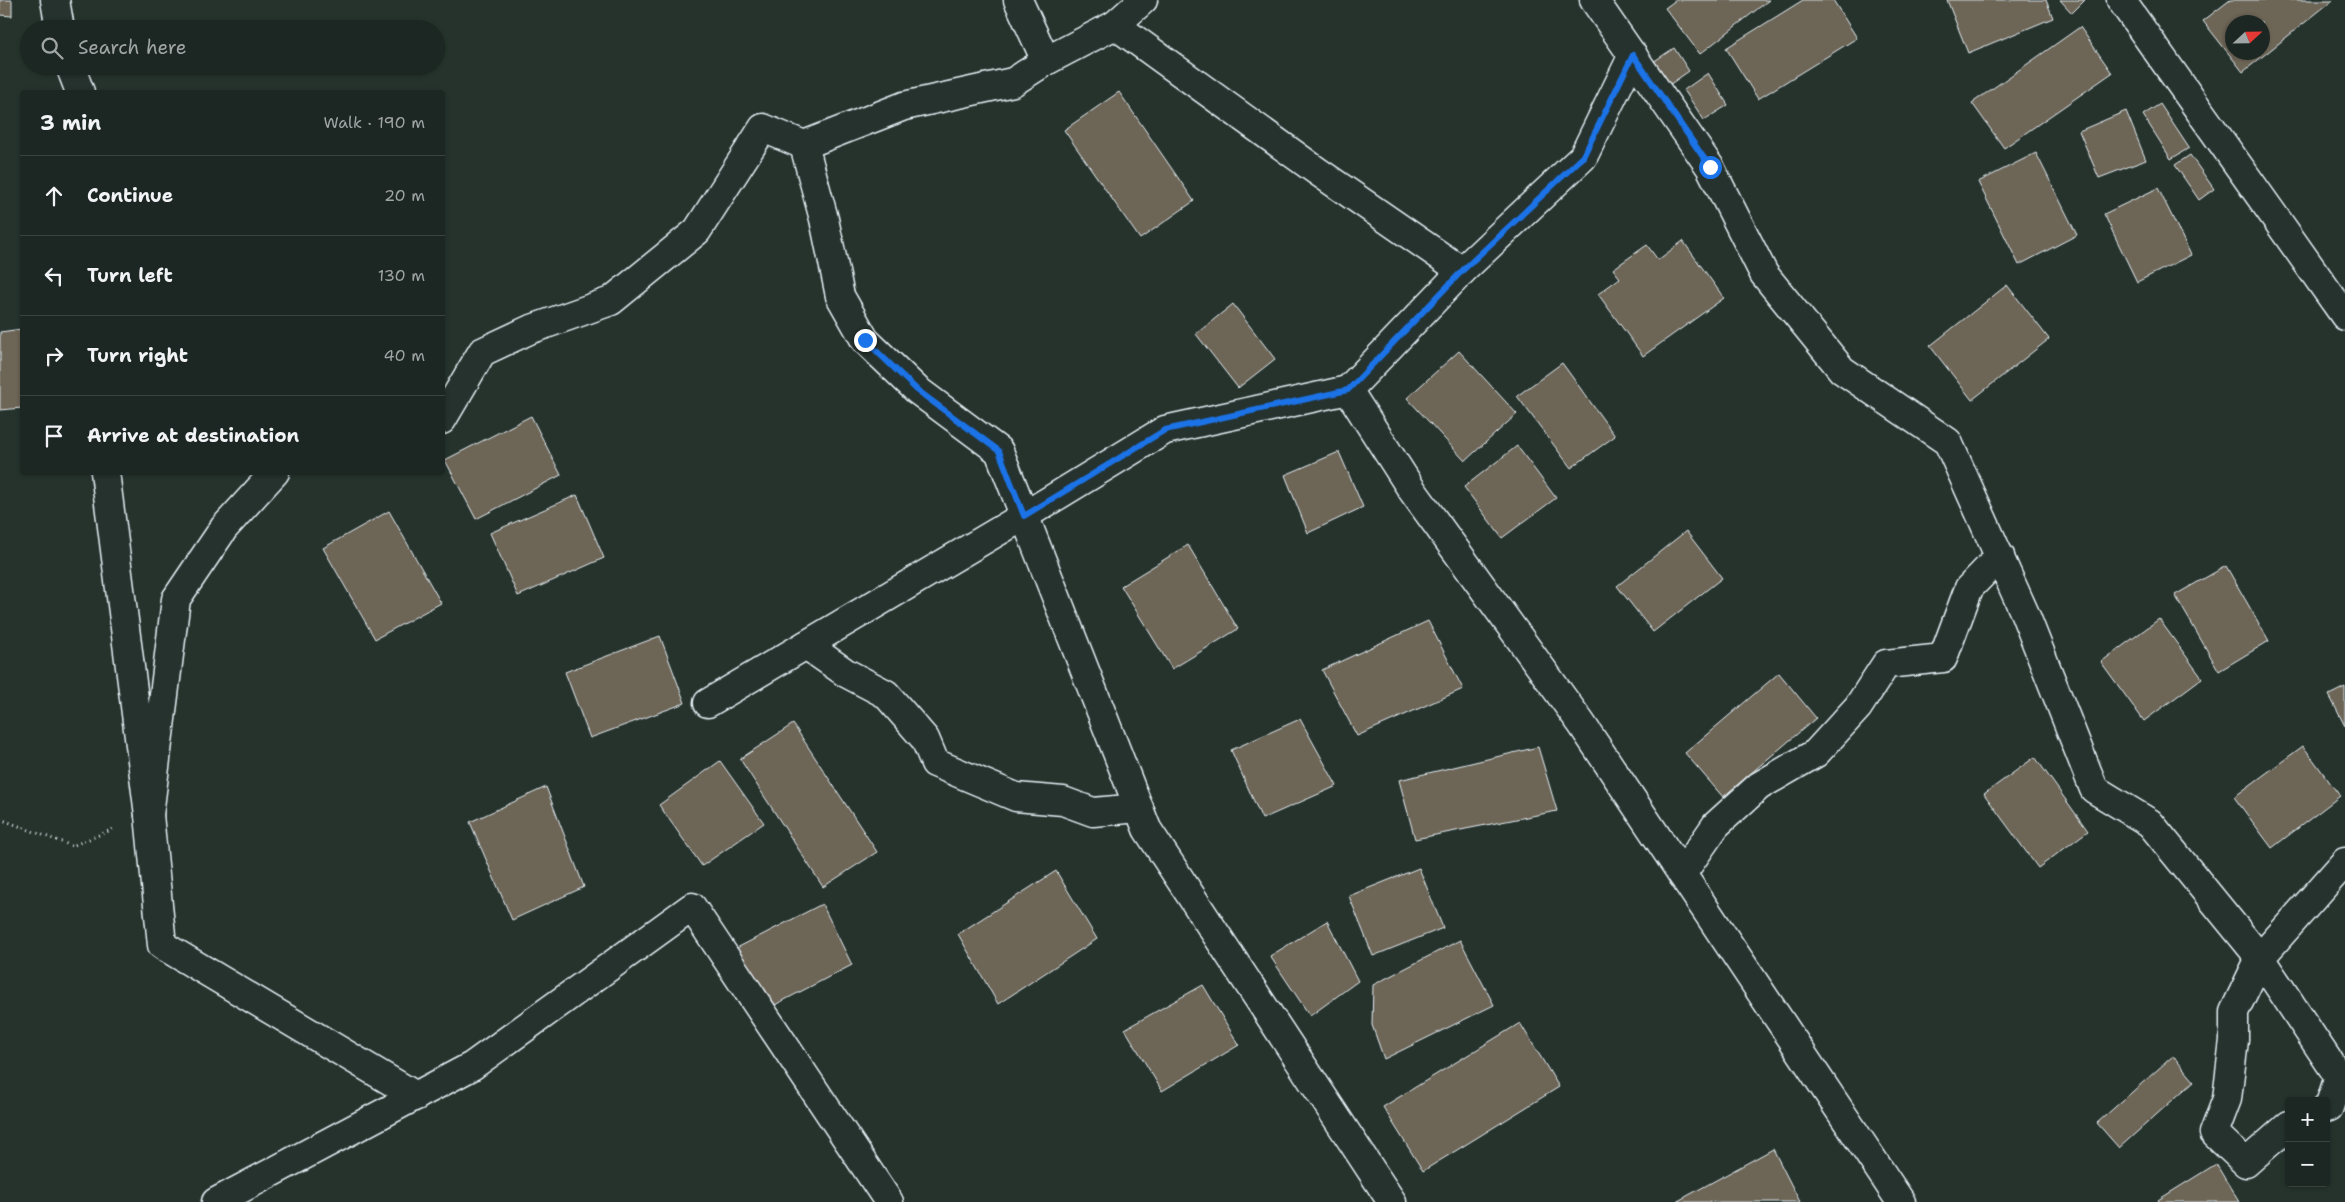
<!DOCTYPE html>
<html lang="en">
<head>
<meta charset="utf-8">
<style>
  body { margin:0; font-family:"Shantell Sans",sans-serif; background:#29322f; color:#f1f3f6 }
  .controls { position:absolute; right:15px; bottom:15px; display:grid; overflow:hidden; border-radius:5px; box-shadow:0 1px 4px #0004 }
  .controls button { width:45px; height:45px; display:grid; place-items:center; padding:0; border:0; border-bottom:1px solid #3a4340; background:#1c2622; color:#f1f3f6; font:25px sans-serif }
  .compass { position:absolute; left:2225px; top:15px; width:45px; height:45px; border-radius:50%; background:#1c2622; box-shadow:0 1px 4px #0004; rotate:68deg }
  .stop { position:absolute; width:15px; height:15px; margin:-11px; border:4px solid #1a73e8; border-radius:50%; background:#fff }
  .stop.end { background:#1a73e8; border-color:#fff; box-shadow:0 1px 5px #0008 }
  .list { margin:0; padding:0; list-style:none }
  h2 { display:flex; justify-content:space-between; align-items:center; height:65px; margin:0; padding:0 20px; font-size:21px }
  h2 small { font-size:16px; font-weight:400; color:#a0a5a5 }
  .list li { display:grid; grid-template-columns:32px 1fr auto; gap:15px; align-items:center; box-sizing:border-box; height:80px; padding:0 20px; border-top:1px solid #3a4340 }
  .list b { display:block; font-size:19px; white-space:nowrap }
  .list em { font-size:16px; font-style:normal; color:#a0a5a5 }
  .icon { flex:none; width:28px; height:28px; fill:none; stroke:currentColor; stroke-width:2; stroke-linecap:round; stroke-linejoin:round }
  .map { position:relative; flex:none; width:2345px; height:1202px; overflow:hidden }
  .search { position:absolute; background:#1c2622; box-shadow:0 1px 4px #0004; left:20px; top:20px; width:425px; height:55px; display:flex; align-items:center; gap:12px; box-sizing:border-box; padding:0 18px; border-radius:28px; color:#a0a5a5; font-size:19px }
  .panel { position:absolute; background:#1c2622; box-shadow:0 1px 4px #0004; left:20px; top:90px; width:425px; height:385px; border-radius:5px }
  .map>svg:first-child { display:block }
  .building { fill:#6d6556; stroke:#e8f1f8; fill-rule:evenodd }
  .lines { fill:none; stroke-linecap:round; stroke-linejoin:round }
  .minor-casing { stroke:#e8f1f8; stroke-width:31 }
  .path { stroke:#e8f1f8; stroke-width:3; stroke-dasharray:1 4; stroke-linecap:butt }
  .minor { stroke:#26332d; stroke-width:28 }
  .route { stroke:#1a73e8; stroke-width:6 }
</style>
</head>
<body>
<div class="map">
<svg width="2345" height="1202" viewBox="0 0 2345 1202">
  <rect width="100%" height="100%" fill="#26332d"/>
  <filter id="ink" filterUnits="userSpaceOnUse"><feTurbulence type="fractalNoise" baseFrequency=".02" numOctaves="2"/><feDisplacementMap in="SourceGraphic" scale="10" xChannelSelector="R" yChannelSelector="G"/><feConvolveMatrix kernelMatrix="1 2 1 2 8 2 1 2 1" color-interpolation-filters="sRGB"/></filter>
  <g filter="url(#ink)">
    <!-- building -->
    <g class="building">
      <path d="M 0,0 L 12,0 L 12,16 L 0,15 Z"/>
      <path d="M 1676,0 L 1769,0 L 1700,54 L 1665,8 Z"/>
      <path d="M 1803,0 L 1833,0 L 1857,38 L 1758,99 L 1726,48 Z"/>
      <path d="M 1947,0 L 2046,0 L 2053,18 L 1968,53 Z"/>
      <path d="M 2060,0 L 2085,0 L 2072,13 Z"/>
      <path d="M 2230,0 L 2333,0 L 2243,72 L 2203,21 ZM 2232,22 L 2262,22 L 2262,52 L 2232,52 Z"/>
      <path d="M 2080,27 L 2112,73 L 2004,148 L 1972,103 Z"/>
      <path d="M 1674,48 L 1689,71 L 1669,85 L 1653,62 Z"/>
      <path d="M 1708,73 L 1728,105 L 1704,120 L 1684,90 Z"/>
      <path d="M 1119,92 L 1194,201 L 1140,239 L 1064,130 Z"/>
      <path d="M 2160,104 L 2189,148 L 2171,159 L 2143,115 Z"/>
      <path d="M 2126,111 L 2146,160 L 2099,178 L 2079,131 Z"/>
      <path d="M 2036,153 L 2077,235 L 2019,265 L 1978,182 Z"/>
      <path d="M 2190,155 L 2214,189 L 2199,200 L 2175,165 Z"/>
      <path d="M 2158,188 L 2191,255 L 2137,282 L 2104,214 Z"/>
      <path d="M 1683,241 L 1724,298 L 1643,356 L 1598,294 L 1620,278 L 1613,269 L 1647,245 L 1658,260 Z"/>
      <path d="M 2007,285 L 2049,339 L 1972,400 L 1930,346 Z"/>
      <path d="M 1233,304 L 1275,359 L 1238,388 L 1196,334 Z"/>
      <path d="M 22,329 L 22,408 L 0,410 L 0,332 Z"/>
      <path d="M 1459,351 L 1517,414 L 1465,461 L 1407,398 Z"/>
      <path d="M 1562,363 L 1615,436 L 1571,468 L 1517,396 Z"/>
      <path d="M 531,416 L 561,475 L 476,519 L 445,460 Z"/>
      <path d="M 1517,446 L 1556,498 L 1502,538 L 1464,487 Z"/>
      <path d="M 1339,452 L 1363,507 L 1308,533 L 1285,475 Z"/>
      <path d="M 577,495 L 604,558 L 518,596 L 490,533 Z"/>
      <path d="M 389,511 L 441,603 L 375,639 L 323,548 Z"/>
      <path d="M 1686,531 L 1722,578 L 1653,632 L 1617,586 Z"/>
      <path d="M 1188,545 L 1238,629 L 1172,669 L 1121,586 Z"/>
      <path d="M 2226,566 L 2269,641 L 2219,671 L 2175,595 Z"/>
      <path d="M 2159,619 L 2202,678 L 2144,721 L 2101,662 Z"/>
      <path d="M 1428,621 L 1463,689 L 1357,736 L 1322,670 Z"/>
      <path d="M 660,636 L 685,703 L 590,738 L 565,672 Z"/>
      <path d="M 1779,673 L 1816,718 L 1723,797 L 1685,753 Z"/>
      <path d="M 2345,687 L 2345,726 L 2329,695 Z"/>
      <path d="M 1300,719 L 1337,786 L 1262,819 L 1231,750 Z"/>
      <path d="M 793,724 L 877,852 L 823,887 L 740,759 Z"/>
      <path d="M 2303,746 L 2340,796 L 2272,848 L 2234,797 Z"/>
      <path d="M 1538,747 L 1557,811 L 1415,839 L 1399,780 Z"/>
      <path d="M 2035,757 L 2088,831 L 2038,868 L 1984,794 Z"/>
      <path d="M 720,761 L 764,823 L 702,866 L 659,805 Z"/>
      <path d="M 546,787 L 584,887 L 512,920 L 470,822 Z"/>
      <path d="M 1419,868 L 1443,928 L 1373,956 L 1349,896 Z"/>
      <path d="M 1056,871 L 1097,939 L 998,1004 L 958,934 Z"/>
      <path d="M 822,904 L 852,965 L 767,1009 L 731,951 Z"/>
      <path d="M 1327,921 L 1358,981 L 1310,1016 L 1270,956 Z"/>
      <path d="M 1460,940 L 1494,1005 L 1384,1059 L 1372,1025 L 1373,985 Z"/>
      <path d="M 1203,985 L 1239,1045 L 1162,1091 L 1125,1029 Z"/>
      <path d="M 1520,1023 L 1559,1087 L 1423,1171 L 1383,1107 Z"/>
      <path d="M 2173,1056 L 2194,1081 L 2119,1148 L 2097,1123 Z"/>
      <path d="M 1773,1149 L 1800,1202 L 1676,1202 Z"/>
      <path d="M 2216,1164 L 2239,1202 L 2159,1202 L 2158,1200 Z"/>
    </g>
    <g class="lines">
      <!-- minor casing -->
      <g class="minor-casing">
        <g id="minor">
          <path d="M 55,0 L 60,29"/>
          <path d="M 1018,0 L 1046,61 L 1115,25 L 1317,171 L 1462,271 L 1348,390 L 1412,490 L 1581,723 L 1901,1202"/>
          <path d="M 1594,0 L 1710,167 L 1764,274 L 1842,370 L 1948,442 L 2025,614 L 2094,789 L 2150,823 L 2260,958 L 2234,1012 L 2234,1040 L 2227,1099 L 2214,1133 L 2246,1163 L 2289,1125"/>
          <path d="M 2121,0 L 2345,316"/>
          <path d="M 1115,25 L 1143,0"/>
          <path d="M 70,66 L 80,92"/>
          <path d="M 804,145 L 824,219 L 840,296 L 865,340 L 917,390 L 999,451 L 1147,829 L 1392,1202"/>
          <path d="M 1462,271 L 1583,157 L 1633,55"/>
          <path d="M 442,420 L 482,352 L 529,330 L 611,301 L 697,231 L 763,128 L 804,145 L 904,106 L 1013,82 L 1046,61"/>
          <path d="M 105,472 L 149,815 L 176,599 L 224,528 L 275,472"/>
          <path d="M 806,645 L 846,673 L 886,694 L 925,739 L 935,763 L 1016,797 L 1063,801 L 1093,812 L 1139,808"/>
          <path d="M 708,703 L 1024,516 L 1165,430 L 1348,390"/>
          <path d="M 149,815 L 162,945 L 416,1096"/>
          <path d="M 2345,862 L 2260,958 L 2345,1086"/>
          <path d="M 1682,874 L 1716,825 L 1759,786 L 1816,753 L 1858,707 L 1886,664 L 1943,658 L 1969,588 L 2000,556"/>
          <path d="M 2326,1108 L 2329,1107 L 2339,1077"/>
          <path d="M 216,1202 L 472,1066 L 692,907 L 889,1202"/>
        </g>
      </g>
      <!-- path -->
      <path class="path" d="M 0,819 L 72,846 L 116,828"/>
      <!-- minor -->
      <use href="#minor" class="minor"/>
    </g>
  </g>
  <g class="lines" filter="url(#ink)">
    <!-- route -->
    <path class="route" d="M 865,340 L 917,390 L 999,451 L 1024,516 L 1165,430 L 1348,390 L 1462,271 L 1583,157 L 1633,55 L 1710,167"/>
  </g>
</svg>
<div class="controls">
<button>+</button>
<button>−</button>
</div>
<svg class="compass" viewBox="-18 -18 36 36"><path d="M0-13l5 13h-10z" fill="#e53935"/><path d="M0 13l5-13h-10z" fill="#a0a5a5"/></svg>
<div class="stop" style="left:1710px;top:167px"></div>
<div class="stop end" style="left:865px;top:340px"></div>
<div class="search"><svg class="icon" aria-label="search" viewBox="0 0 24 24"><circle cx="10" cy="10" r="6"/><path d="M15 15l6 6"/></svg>Search here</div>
<section class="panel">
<h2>3 min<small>Walk · 190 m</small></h2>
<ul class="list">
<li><svg class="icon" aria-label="ahead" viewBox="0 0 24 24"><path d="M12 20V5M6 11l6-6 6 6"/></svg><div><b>Continue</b></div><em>20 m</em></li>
<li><svg class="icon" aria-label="left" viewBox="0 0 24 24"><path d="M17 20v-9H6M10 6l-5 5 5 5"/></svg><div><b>Turn left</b></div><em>130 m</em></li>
<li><svg class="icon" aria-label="right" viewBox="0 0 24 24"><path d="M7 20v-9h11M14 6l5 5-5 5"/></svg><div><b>Turn right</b></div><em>40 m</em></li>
<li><svg class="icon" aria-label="arrive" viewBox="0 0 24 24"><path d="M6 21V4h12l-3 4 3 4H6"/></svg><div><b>Arrive at destination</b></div></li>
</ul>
</section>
</div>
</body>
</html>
